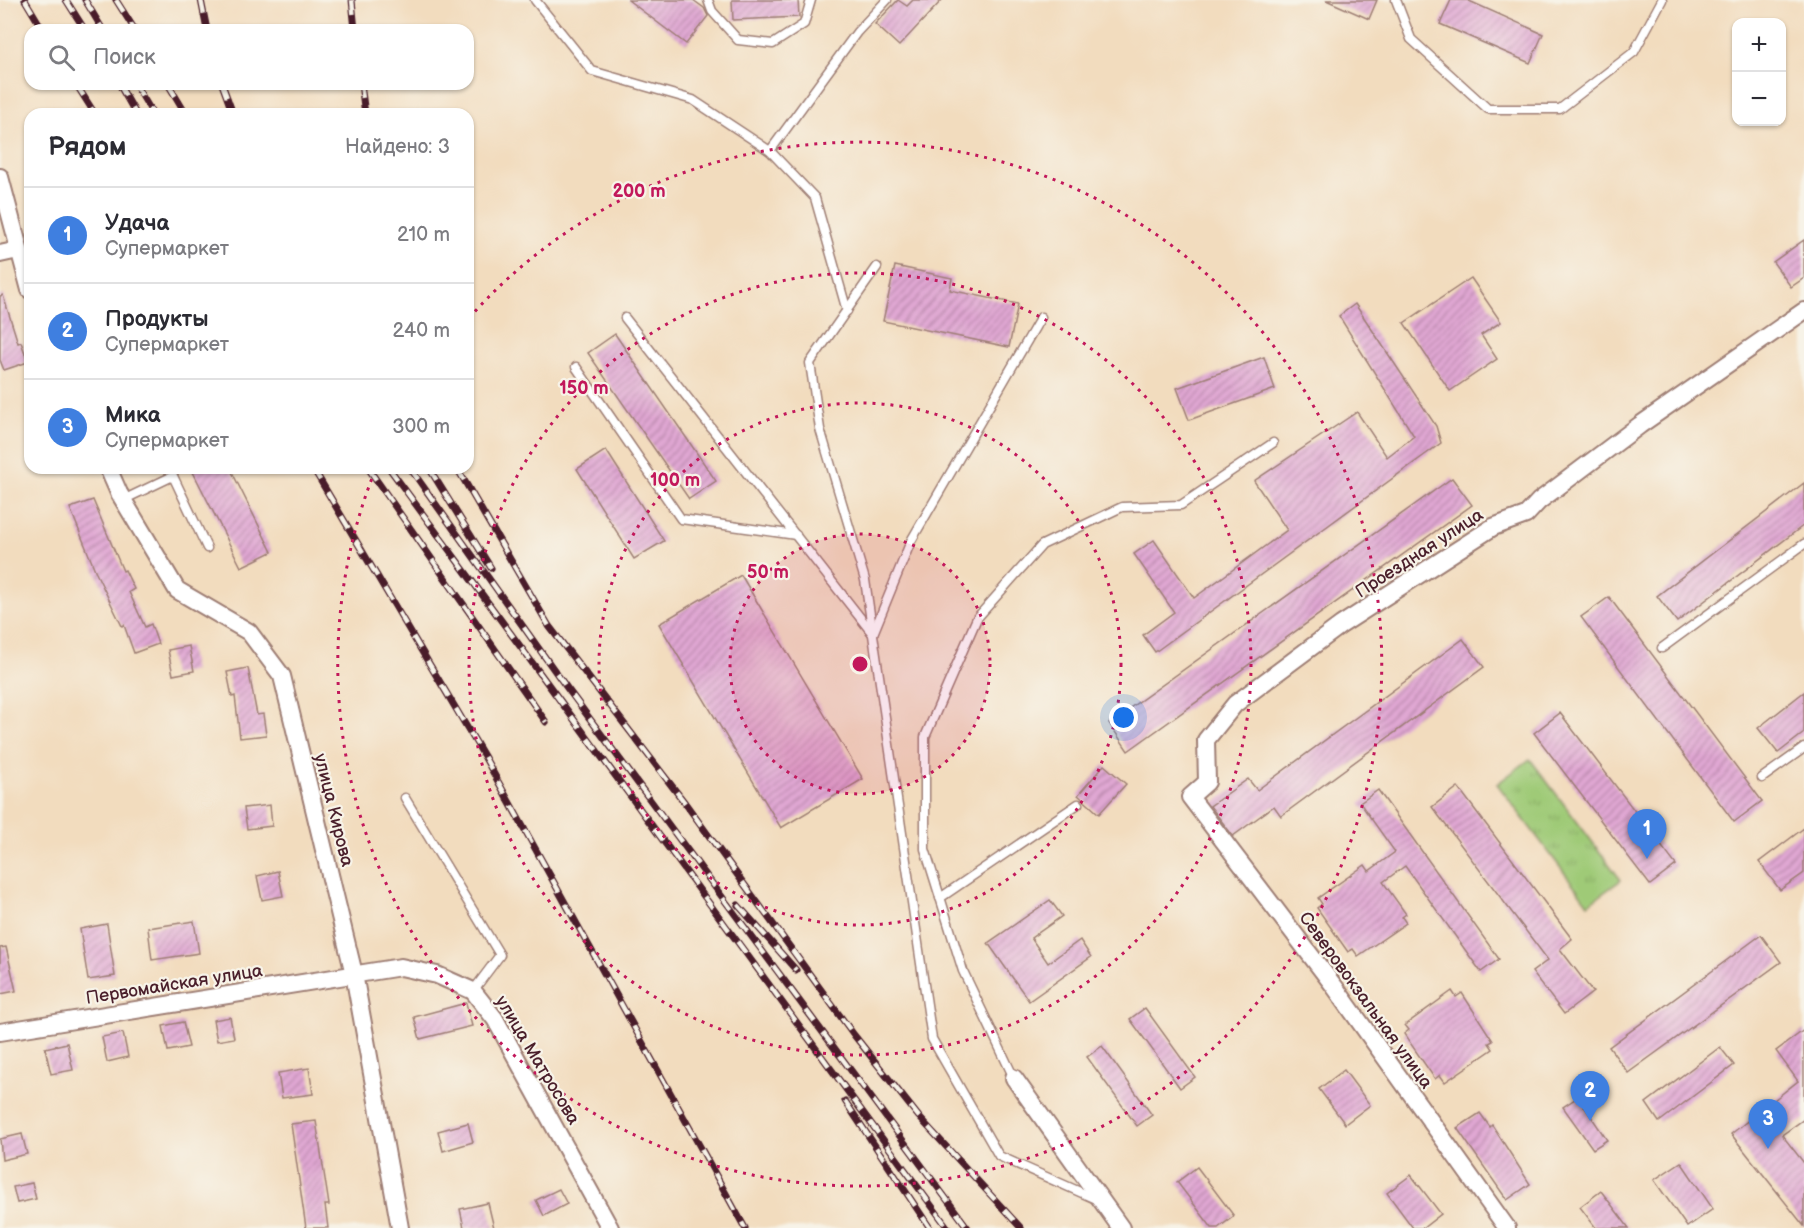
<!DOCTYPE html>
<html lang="ru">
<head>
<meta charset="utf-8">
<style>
  body { margin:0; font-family:"Balsamiq Sans",sans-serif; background:#f7f7f7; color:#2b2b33 }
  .controls { position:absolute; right:18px; top:18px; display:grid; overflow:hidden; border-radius:12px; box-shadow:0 2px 4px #0004 }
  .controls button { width:54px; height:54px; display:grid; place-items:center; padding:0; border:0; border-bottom:2px solid #e1e1e2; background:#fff; color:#2b2b33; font:30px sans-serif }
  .you { position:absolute; left:1124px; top:718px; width:21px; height:21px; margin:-15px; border:4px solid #fff; border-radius:50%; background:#1a73e8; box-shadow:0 0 0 9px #1a73e833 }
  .badge { display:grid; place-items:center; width:39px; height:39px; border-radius:50%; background:#2563eb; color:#fff; font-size:20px; font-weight:700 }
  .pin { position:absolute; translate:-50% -50px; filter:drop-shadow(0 2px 3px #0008) }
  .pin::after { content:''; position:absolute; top:32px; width:21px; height:18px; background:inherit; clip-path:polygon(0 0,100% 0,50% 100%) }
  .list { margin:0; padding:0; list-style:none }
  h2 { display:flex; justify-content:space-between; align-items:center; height:78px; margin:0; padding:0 24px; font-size:26px }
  h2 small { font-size:20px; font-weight:400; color:#7c7c81 }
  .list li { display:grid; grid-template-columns:39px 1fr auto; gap:18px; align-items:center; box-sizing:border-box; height:96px; padding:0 24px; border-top:2px solid #e1e1e2 }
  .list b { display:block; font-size:22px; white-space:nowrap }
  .list p { margin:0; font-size:20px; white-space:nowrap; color:#7c7c81 }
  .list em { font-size:20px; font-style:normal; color:#7c7c81 }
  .icon { flex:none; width:33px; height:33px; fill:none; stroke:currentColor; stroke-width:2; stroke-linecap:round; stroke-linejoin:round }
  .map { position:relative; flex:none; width:1804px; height:1228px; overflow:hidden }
  .search { position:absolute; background:#fff; box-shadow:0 2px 4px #0004; left:24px; top:24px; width:450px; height:66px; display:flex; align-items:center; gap:15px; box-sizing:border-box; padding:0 21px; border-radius:18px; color:#7c7c81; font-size:22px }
  .panel { position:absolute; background:#fff; box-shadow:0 2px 4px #0004; left:24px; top:108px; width:450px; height:366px; border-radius:18px }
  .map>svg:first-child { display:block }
  .park { fill:url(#park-tufts); stroke:#747451; stroke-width:1.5 }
  .building { fill:url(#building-hatch) }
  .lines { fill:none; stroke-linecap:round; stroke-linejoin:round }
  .service-casing { stroke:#9e7e74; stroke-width:11 }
  .minor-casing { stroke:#9e7e74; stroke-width:20 }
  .service { stroke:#fff; stroke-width:8 }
  .minor { stroke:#fff; stroke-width:16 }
  .rail-casing { stroke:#4a1f2b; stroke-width:7 }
  .rail { stroke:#f7f3e8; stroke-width:4.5; stroke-dasharray:14; stroke-linecap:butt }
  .ring { fill:none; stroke:#c2185b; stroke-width:3; stroke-dasharray:3 6 }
  .labels { text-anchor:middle; stroke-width:4.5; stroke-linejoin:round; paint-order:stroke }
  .street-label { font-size:18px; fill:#4a1f2b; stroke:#f7f3e8 }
  .centre { fill:#c2185b; stroke:#f7f3e8; stroke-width:3 }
  .ring-label { font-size:18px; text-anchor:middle; font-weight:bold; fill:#c2185b; stroke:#f7f3e8; stroke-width:4.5; stroke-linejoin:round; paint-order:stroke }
</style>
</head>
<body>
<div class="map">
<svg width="1804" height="1228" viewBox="0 0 1804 1228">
  <defs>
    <pattern id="park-tufts" width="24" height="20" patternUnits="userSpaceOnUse" patternTransform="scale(1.5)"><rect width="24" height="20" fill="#9fca77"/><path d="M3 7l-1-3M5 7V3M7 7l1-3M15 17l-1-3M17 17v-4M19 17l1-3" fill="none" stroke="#8aad67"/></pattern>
    <pattern id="building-hatch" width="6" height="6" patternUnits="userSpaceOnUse" patternTransform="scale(1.5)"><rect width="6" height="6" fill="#e0a7d3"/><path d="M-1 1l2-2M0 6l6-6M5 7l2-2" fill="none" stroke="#b887ab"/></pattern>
  </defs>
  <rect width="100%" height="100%" fill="#f7f3e8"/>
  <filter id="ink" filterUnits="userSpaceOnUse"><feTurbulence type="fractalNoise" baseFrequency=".0167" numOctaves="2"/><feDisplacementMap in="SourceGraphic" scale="12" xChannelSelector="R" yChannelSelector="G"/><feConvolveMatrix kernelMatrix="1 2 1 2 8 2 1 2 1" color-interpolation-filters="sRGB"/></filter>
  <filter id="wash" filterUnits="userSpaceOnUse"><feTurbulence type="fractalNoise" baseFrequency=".008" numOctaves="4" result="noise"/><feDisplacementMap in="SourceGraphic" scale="24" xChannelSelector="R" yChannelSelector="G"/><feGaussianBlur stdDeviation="1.35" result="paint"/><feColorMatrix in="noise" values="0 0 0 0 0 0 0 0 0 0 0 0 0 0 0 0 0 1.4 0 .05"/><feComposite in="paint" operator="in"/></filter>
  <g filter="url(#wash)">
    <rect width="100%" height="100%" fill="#f2dcbe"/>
    <!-- park -->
    <path class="park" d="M 1530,759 L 1621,880 L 1588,904 L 1497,784 Z"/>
    <g id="blocks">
      <!-- building -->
      <g class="building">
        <path d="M 628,0 L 693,0 L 704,8 L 708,16 L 686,44 Z"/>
        <path d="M 732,0 L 798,0 L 799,17 L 733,20 Z"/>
        <path d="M 898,0 L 907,6 L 913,0 L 942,0 L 899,46 L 875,24 Z"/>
        <path d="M 1326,0 L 1377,0 L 1369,19 Z"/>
        <path d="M 1451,0 L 1467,0 L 1543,34 L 1530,63 L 1440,24 Z"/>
        <path d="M 1804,240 L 1804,278 L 1791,287 L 1773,262 Z"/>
        <path d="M 895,266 L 952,278 L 950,290 L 1018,304 L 1009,347 L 883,321 Z"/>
        <path d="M 1471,278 L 1501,322 L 1481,335 L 1497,359 L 1450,391 L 1404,323 Z"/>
        <path d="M 3,295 L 18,343 L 21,342 L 28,362 L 4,370 L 0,360 L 0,296 Z"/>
        <path d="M 1355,304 L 1436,426 L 1441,443 L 1155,652 L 1143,635 L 1174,612 L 1134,554 L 1154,540 L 1194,598 L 1287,530 L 1254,481 L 1357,412 L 1387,457 L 1414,436 L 1339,316 Z"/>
        <path d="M 615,334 L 716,481 L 689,499 L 588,353 Z"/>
        <path d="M 1264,357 L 1275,389 L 1189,420 L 1177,388 Z"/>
        <path d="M 606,450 L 664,541 L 634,559 L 577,469 Z"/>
        <path d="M 191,468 L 230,468 L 272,552 L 241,567 Z"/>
        <path d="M 1452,478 L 1472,505 L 1128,751 L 1109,723 Z"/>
        <path d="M 1804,483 L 1804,525 L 1677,622 L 1657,596 Z"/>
        <path d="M 93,500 L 123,571 L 125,570 L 134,589 L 129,592 L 145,627 L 151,624 L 158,644 L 134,653 L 124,625 L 122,626 L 97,575 L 70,508 Z"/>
        <path d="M 741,575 L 863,779 L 781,828 L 659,624 Z"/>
        <path d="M 1609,597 L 1762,801 L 1734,822 L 1581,617 Z"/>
        <path d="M 1463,639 L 1484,667 L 1281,816 L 1274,806 L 1233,836 L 1210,806 L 1248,779 L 1257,790 Z"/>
        <path d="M 189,646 L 194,671 L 173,675 L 168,650 Z"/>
        <path d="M 248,668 L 257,715 L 263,714 L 266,735 L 240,738 L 235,696 L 232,697 L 227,672 Z"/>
        <path d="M 1804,692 L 1804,733 L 1778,753 L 1758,728 Z"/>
        <path d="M 1560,713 L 1676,865 L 1650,885 L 1534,733 Z"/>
        <path d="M 1104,765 L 1126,784 L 1099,814 L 1078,795 Z"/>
        <path d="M 1458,787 L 1572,939 L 1560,949 L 1593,992 L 1564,1014 L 1532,972 L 1548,960 L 1432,807 Z"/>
        <path d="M 1378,790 L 1499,959 L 1481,972 L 1405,866 L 1383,882 L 1406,914 L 1402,917 L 1406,923 L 1358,956 L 1353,949 L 1348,952 L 1317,908 L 1322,904 L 1318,898 L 1365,865 L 1369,871 L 1395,852 L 1360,803 Z"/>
        <path d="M 270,805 L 272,826 L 247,829 L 244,808 Z"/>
        <path d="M 1804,828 L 1804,873 L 1780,890 L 1759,862 Z"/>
        <path d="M 278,871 L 283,896 L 262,900 L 257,876 Z"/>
        <path d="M 1050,900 L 1062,916 L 1031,938 L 1048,963 L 1080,940 L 1091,957 L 1029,1001 L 988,943 Z"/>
        <path d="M 194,921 L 199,953 L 152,960 L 148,928 Z"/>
        <path d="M 107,924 L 115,976 L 88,980 L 80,929 Z"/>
        <path d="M 1761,935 L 1781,962 L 1628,1073 L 1609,1047 Z"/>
        <path d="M 6,947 L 16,991 L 0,994 L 0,948 Z"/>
        <path d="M 1452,991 L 1456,997 L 1462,993 L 1471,1007 L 1493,1041 L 1489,1043 L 1493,1049 L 1445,1082 L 1440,1075 L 1435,1079 L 1404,1034 L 1409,1030 L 1405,1025 Z"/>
        <path d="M 466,1003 L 472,1026 L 420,1039 L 414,1017 Z"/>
        <path d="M 1145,1008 L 1195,1077 L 1180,1088 L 1130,1019 Z"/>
        <path d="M 230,1017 L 234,1038 L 217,1041 L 213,1020 Z"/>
        <path d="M 183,1022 L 189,1047 L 168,1051 L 163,1026 Z"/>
        <path d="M 1804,1030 L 1804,1119 L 1782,1135 L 1804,1163 L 1804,1226 L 1731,1134 L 1798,1081 L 1776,1051 Z"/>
        <path d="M 123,1033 L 128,1057 L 107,1062 L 102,1037 Z"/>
        <path d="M 67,1043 L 73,1070 L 51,1074 L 45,1048 Z"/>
        <path d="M 1102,1046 L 1152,1115 L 1137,1126 L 1087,1057 Z"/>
        <path d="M 1720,1047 L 1734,1065 L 1659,1122 L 1646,1103 Z"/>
        <path d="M 309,1068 L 313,1094 L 282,1098 L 278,1073 Z"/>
        <path d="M 1344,1070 L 1370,1105 L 1345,1124 L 1319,1089 Z"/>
        <path d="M 1578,1097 L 1607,1140 L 1593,1149 L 1563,1107 Z"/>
        <path d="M 1480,1113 L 1490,1127 L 1492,1125 L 1530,1184 L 1507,1200 L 1457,1128 Z"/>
        <path d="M 316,1121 L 329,1205 L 325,1205 L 328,1228 L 306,1228 L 291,1124 Z"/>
        <path d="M 468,1123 L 473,1142 L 443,1151 L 438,1131 Z"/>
        <path d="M 22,1134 L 27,1154 L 2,1160 L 0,1139 Z"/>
        <path d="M 1681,1162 L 1713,1209 L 1687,1227 L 1654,1180 Z"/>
        <path d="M 1197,1167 L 1234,1216 L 1218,1228 L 1212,1228 L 1177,1182 Z"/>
        <path d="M 1411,1175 L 1441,1214 L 1423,1228 L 1413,1228 L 1387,1193 Z"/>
        <path d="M 32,1183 L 36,1199 L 17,1203 L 13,1187 Z"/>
        <path d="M 559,1189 L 567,1204 L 544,1216 L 536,1200 Z"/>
        <path d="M 1601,1191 L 1629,1228 L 1596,1228 L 1580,1207 Z"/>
        <path d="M 488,1203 L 494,1228 L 464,1228 L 460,1209 Z"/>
      </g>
    </g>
  </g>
  <g filter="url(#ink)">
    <use href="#blocks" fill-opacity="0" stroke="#9e7e74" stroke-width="1.5"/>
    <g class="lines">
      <!-- service casing -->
      <g class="service-casing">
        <g id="service">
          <path d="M 535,0 L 592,71 L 693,100 L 770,151"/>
          <path d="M 708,0 L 712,11 L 738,40 L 773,44 L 804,24 L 811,0"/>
          <path d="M 1396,0 L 1411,39 L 1488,109 L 1560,109 L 1634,52 L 1662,0"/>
          <path d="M 877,267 L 810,363 L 820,429 L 865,580 L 932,1039 L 999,1156 L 1098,1200"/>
          <path d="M 847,311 L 815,198 L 770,151 L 857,32 L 887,0"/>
          <path d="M 625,318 L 873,634 L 911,541 L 1041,317"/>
          <path d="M 576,367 L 681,519 L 796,535"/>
          <path d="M 123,500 L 173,476 L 207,548"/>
          <path d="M 1662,648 L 1804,544"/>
          <path d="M 1762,778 L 1804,748"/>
          <path d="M 405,798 L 500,955 L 473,991"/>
          <path d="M 940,898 L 1078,804"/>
          <path d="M 1014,1078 L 963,971 L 925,849 L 925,737 L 977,618 L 1042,545 L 1122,507 L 1181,505 L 1273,443"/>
        </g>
      </g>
      <!-- minor casing -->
      <g class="minor-casing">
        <g id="minor">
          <path d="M 0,177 L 30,290"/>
          <path d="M 0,254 L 18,250"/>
          <path d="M 108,468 L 119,493 L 177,590 L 249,632 L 282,676 L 354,974 L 400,1228"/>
          <path d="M 0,1032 L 401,967 L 437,975 L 473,991 L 495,1019 L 610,1228"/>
          <path d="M 1014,1078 L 1121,1228"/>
          <path d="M 1507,1228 L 1334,986 L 1190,797 L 1207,782 L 1206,740 L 1235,704 L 1341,625 L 1493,527 L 1526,515 L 1539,501 L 1640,425 L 1804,311"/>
        </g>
      </g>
      <!-- service -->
      <use href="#service" class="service"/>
      <!-- minor -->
      <use href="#minor" class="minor"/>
      <!-- rail casing -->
      <g class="rail-casing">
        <g id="rail">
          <path d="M 25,0 L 43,30"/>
          <path d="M 66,0 L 85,30"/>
          <path d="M 85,0 L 103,30"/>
          <path d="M 116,0 L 135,30"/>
          <path d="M 201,0 L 207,30"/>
          <path d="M 352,0 L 355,30"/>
          <path d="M 76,84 L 95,114"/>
          <path d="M 119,84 L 136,114"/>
          <path d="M 135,84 L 153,114"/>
          <path d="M 168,84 L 186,114"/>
          <path d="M 222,84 L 233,114"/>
          <path d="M 361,84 L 365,114"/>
          <path d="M 313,468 L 484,756 L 745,1228"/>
          <path d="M 368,468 L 546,722"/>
          <path d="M 389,468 L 948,1228"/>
          <path d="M 410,468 L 567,688 L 968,1228"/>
          <path d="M 429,468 L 491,568"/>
          <path d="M 457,468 L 549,626 L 685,803 L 854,1035 L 919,1117 L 1021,1228"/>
          <path d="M 738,905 L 796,970"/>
          <path d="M 845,1101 L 930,1228"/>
        </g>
      </g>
      <!-- rail -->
      <use href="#rail" class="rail"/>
    </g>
  </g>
  <!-- distance rings -->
  <circle cx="860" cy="664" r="130" fill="#c2185b" fill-opacity=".12"/>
  <g class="ring">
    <circle cx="860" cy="664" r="130"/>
    <circle cx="860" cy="664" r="261"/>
    <circle cx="860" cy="664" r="391"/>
    <path d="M469 318A522 522 0 1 1 376 468"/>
  </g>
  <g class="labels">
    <!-- street labels -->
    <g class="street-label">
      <text transform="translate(1419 553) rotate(-33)" y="6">Проездная улица</text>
      <text transform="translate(334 810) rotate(76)" y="6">улица Кирова</text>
      <text transform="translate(174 984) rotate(-9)" y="6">Первомайская улица</text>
      <text transform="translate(1366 1000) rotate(54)" y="6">Северовокзальная улица</text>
      <text transform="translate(538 1060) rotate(59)" y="6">улица Матросова</text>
    </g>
  </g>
  <circle cx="860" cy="664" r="9" class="centre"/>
  <g class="ring-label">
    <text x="639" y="197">200 m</text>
    <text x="584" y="394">150 m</text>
    <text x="675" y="486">100 m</text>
    <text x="768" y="578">50 m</text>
  </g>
</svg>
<div class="controls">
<button>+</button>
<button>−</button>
</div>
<div class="you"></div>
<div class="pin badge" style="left:1647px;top:859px;background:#3f7fe0">1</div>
<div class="pin badge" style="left:1590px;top:1121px;background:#3f7fe0">2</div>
<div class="pin badge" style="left:1768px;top:1149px;background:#3f7fe0">3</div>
<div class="search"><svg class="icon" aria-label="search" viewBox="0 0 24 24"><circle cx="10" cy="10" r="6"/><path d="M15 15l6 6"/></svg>Поиск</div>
<section class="panel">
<h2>Рядом<small>Найдено: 3</small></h2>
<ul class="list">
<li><span class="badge" style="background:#3f7fe0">1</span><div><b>Удача</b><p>Супермаркет</p></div><em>210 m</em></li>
<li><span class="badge" style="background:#3f7fe0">2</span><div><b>Продукты</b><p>Супермаркет</p></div><em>240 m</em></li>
<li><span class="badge" style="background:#3f7fe0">3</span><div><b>Мика</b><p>Супермаркет</p></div><em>300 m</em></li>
</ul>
</section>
</div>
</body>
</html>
